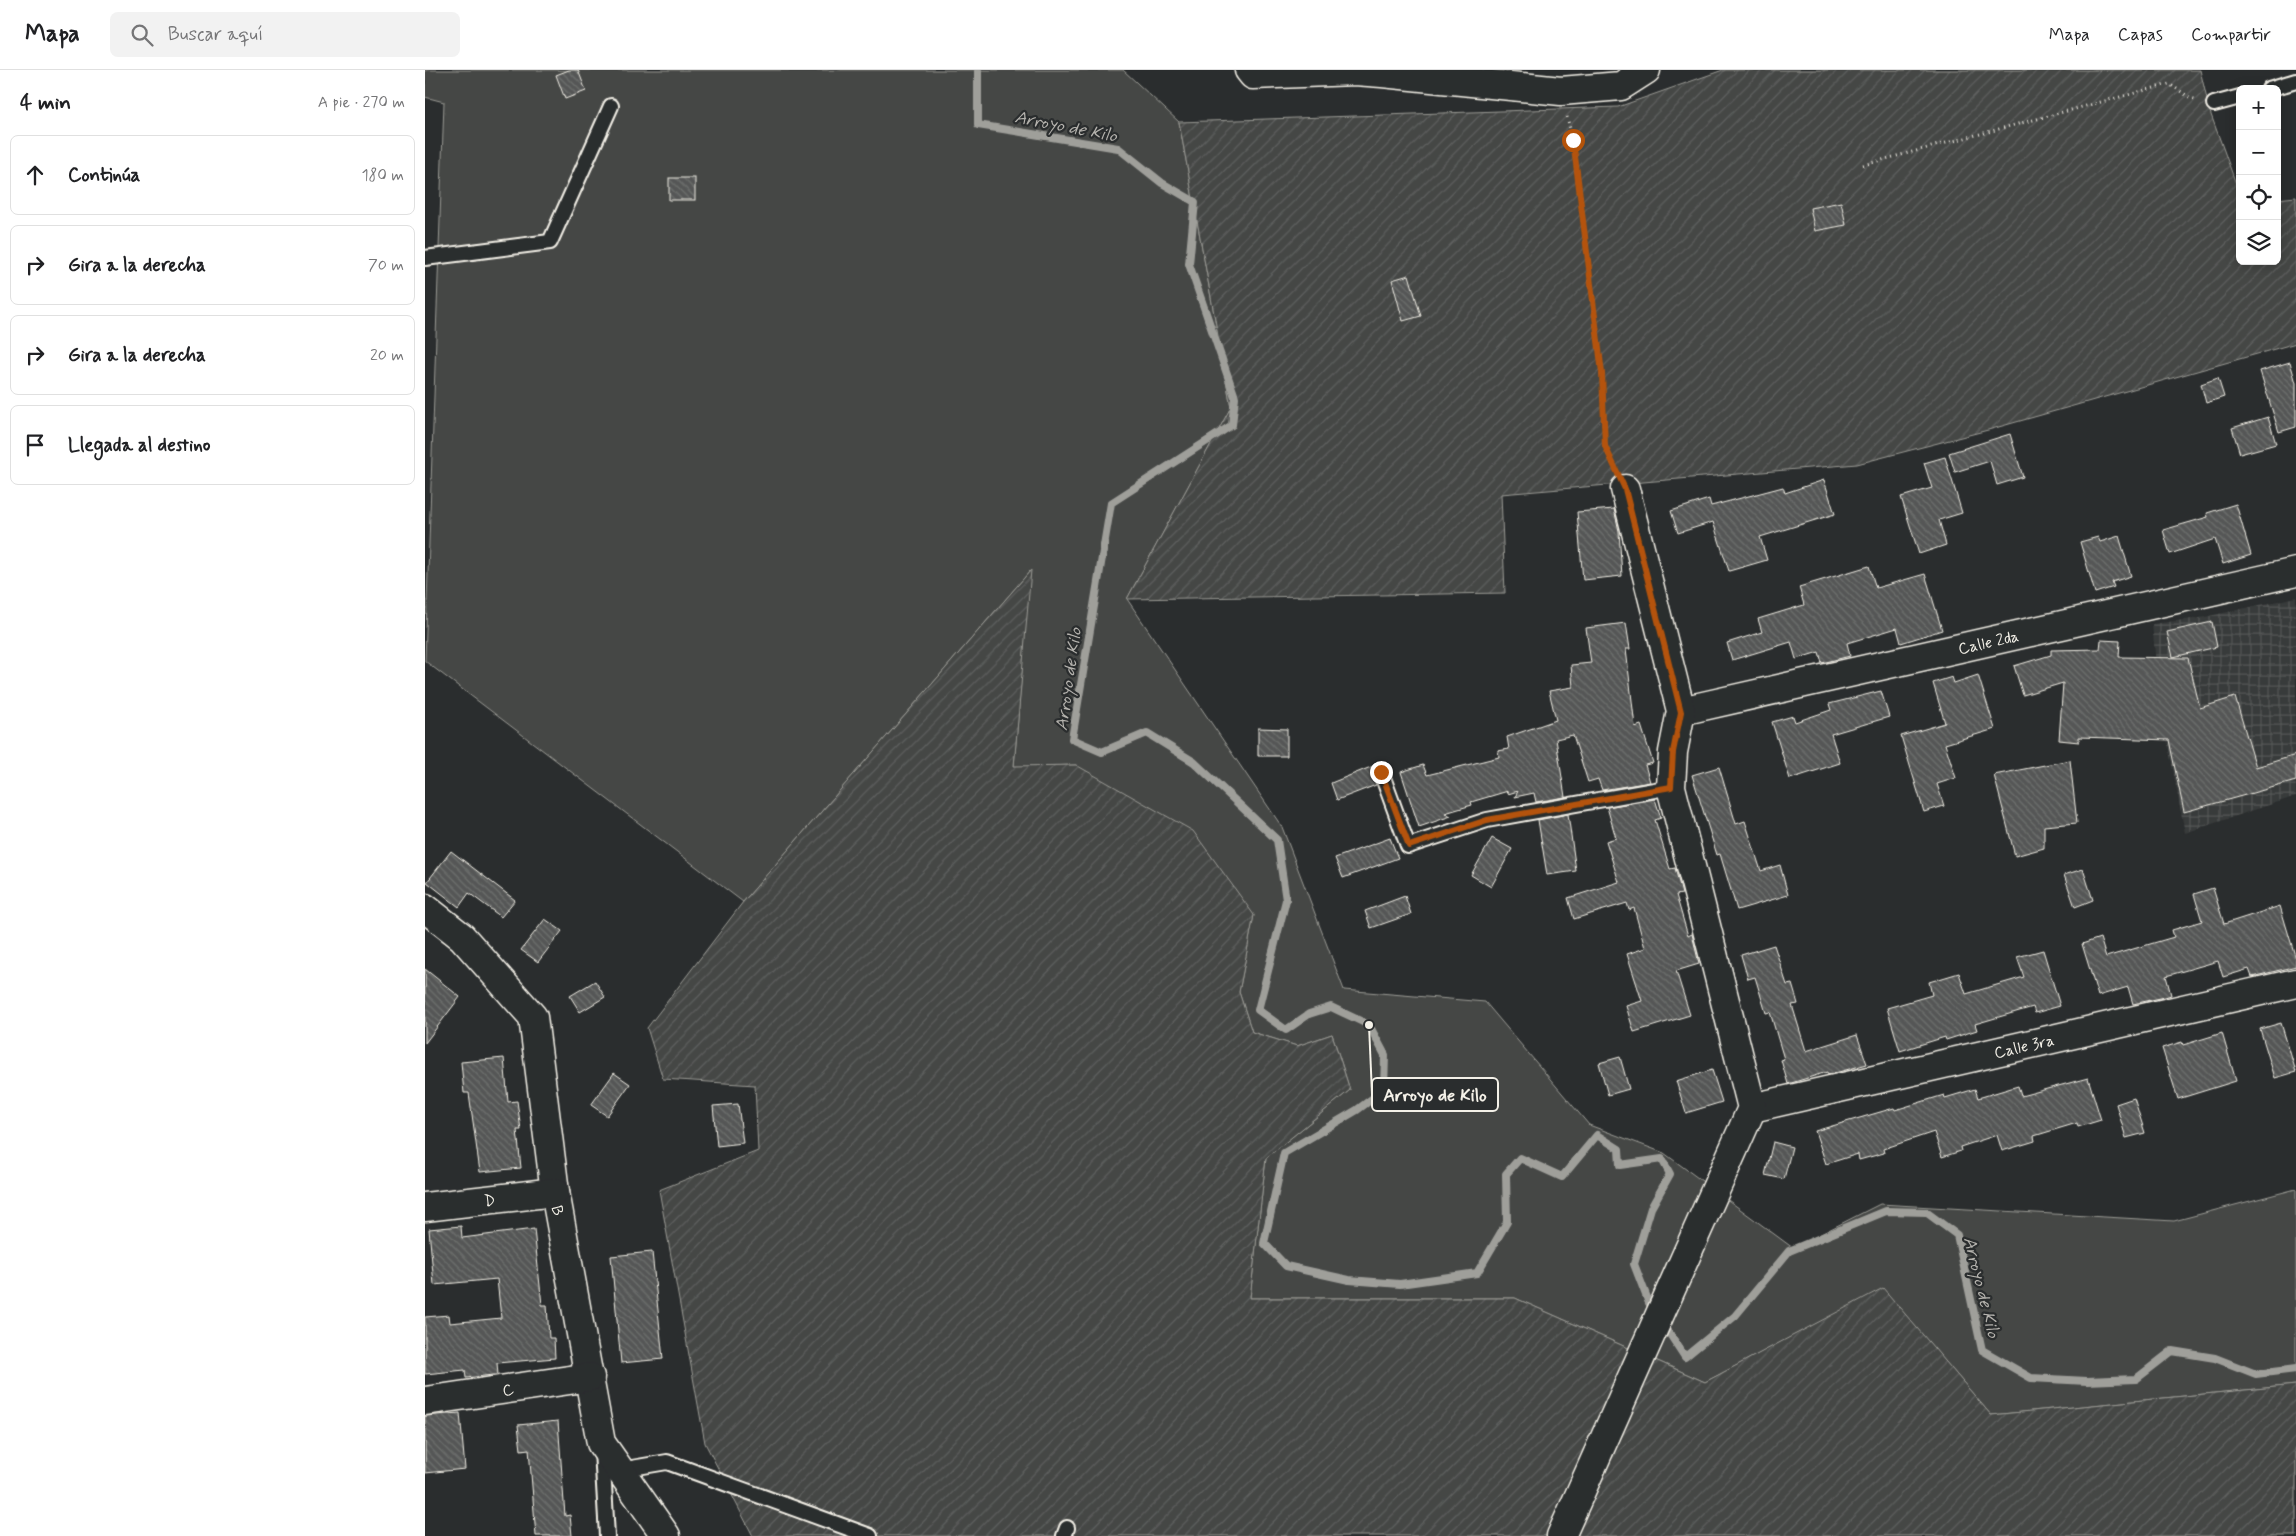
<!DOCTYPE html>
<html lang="es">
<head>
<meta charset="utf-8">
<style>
  body { margin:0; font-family:Mynerve,sans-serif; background:#f2f2f2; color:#202124 }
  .controls { position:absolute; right:15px; top:15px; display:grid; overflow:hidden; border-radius:8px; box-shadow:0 2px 12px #0003 }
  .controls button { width:45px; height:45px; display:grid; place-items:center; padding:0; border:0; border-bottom:1px solid #e0e0e0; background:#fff; color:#202124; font:25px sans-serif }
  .stop { position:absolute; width:15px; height:15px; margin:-11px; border:4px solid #b45309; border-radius:50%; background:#fff }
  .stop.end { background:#b45309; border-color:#fff; box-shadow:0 1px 5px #0008 }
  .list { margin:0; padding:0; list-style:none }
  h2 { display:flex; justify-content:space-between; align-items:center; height:65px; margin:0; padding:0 20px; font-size:21px }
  h2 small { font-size:16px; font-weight:400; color:#757577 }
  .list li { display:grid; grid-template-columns:32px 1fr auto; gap:15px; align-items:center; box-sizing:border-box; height:80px; margin:0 10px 10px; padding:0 10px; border:1px solid #e0e0e0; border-radius:8px }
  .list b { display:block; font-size:19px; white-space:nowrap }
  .list em { font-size:16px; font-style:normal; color:#757577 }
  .icon { flex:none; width:28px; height:28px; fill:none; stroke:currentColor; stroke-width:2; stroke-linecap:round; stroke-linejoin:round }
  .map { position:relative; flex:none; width:1871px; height:1466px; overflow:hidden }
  header { display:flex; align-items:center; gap:30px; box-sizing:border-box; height:70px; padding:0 25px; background:#fff; border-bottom:1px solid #e0e0e0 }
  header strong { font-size:24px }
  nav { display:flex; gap:28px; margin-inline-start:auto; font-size:18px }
  .search { width:350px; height:45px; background:#f2f2f2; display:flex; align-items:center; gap:12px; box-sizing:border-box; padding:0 18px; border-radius:8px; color:#757577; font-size:19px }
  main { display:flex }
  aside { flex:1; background:#fff }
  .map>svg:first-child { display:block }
  .industrial { fill:url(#industrial-grid) }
  .grass { fill:#444645; stroke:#9c9c96 }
  .garden { fill:url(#garden-furrows); stroke:#9c9c96 }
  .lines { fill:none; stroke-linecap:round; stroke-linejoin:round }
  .stream { stroke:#9f9f9a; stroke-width:8 }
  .building { fill:url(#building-back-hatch); stroke:#f4f1e8 }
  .service-casing { stroke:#f4f1e8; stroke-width:18 }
  .minor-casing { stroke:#f4f1e8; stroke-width:31 }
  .path { stroke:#f4f1e8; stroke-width:3; stroke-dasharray:1 4; stroke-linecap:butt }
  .service { stroke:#2a2d2e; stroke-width:14 }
  .minor { stroke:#2a2d2e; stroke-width:28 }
  .route { stroke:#b45309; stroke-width:6 }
  .labels { text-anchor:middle; stroke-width:4.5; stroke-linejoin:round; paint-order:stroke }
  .street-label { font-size:16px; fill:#f4f1e8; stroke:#2a2d2e }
  .water-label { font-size:18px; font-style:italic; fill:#b5b3ae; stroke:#2a2d2e }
  .leader { fill:none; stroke:#f4f1e8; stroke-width:2 }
  .callout-dot { fill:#f4f1e8; stroke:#2a2d2e; stroke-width:2 }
  .callout { fill:#2a2d2e; stroke:#f4f1e8; stroke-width:2 }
  .callout-label { font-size:18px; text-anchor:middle; font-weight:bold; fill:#f4f1e8 }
</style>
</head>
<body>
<header>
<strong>Mapa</strong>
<div class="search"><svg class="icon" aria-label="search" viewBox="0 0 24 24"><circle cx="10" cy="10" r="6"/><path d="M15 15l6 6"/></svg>Buscar aquí</div>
<nav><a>Mapa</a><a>Capas</a><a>Compartir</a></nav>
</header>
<main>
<aside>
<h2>4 min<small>A pie · 270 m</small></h2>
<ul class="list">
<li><svg class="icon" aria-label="ahead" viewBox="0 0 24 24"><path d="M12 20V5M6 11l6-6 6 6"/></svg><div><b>Continúa</b></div><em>180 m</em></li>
<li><svg class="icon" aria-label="right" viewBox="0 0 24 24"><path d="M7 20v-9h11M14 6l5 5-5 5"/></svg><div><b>Gira a la derecha</b></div><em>70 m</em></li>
<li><svg class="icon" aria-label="right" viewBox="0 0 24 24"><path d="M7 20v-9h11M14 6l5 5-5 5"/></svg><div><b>Gira a la derecha</b></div><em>20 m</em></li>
<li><svg class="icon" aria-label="arrive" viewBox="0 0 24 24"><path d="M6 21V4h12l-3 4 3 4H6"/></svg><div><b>Llegada al destino</b></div></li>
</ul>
</aside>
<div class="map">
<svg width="1871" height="1466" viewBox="0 0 1871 1466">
  <defs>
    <pattern id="industrial-grid" width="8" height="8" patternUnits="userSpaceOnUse" patternTransform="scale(1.25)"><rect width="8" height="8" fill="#373a3a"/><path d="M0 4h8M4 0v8" fill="none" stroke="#555756"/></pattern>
    <pattern id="garden-furrows" width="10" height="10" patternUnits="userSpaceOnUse" patternTransform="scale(1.25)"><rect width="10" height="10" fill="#444645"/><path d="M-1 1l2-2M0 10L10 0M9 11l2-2" fill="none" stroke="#606160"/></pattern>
    <pattern id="building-back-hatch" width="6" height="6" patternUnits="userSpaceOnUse" patternTransform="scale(1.25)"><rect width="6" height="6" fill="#555756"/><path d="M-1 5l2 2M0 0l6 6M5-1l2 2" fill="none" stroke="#6e706e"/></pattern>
  </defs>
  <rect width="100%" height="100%" fill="#2a2d2e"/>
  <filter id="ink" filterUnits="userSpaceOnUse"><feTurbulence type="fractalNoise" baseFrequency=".02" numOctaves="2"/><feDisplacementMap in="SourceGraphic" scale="10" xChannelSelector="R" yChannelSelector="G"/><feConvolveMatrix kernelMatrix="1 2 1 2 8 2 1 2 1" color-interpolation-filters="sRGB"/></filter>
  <g filter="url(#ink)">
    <!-- industrial -->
    <path class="industrial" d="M 1871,527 L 1871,726 L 1760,763 L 1735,633 L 1727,554 L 1775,548 Z"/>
    <!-- grass -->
    <path class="grass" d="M 0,0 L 698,0 L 754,52 L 806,337 L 702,529 L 857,757 L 919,920 L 1060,932 L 1164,1055 L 1239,1083 L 1368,1178 L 1455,1134 L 1749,1151 L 1871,1119 L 1871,1315 L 1566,1345 L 1458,1219 L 1280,1312 L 1090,1228 L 825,1228 L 841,1088 L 925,1020 L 907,964 L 872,976 L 827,962 L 814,922 L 829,845 L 651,695 L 589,697 L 605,501 L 318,832 L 0,591 L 19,32 L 0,27 Z"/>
    <!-- garden -->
    <g class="garden">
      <path d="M 1298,0 L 1775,0 L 1785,42 L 1815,125 L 1815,191 L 1852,191 L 1852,129 L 1871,127 L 1871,273 L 1563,360 L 1432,394 L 1076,424 L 1080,523 L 702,529 L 806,337 L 754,52 L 1193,37 Z"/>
      <path d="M 606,500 L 589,696 L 651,695 L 768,761 L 829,845 L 814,922 L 827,962 L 872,976 L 907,964 L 925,1020 L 841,1088 L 825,1228 L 1090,1228 L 1280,1312 L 1458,1218 L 1566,1345 L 1871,1315 L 1871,1466 L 328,1466 L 280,1373 L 234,1120 L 333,1081 L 330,1015 L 238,1009 L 222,958 L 318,832 Z"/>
    </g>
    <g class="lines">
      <!-- stream -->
      <g class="stream">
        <path d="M 553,0 L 553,55 L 693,78 L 737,113 L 770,132 L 764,194 L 810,327 L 807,355 L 686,433 L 647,669 L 677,682 L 722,663 L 769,692 L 852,770 L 861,830 L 833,940 L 861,960 L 884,944 L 906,937 L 944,955 L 960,985 L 959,1020 L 932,1040 L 859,1083 L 839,1173 L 861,1196 L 924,1210 L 975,1214 L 1052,1203 L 1082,1152 L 1081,1104 L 1095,1088 L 1137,1107 L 1172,1065 L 1194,1079 L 1195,1095 L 1237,1089 L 1245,1104 L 1226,1138 L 1209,1194 L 1224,1233 L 1229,1241"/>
        <path d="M 1237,1252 L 1260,1287 L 1310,1246 L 1364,1181 L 1461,1141 L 1501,1142 L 1532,1165 L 1557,1280 L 1606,1308 L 1662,1311 L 1711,1309 L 1747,1281 L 1790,1288 L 1831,1304 L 1871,1299"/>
      </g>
    </g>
    <!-- building -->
    <g class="building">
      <path d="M 144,0 L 153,0 L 161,21 L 140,29 L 131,5 Z"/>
      <rect x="244" y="108" width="26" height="22"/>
      <path d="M 1416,132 L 1421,155 L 1390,161 L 1385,138 Z"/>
      <path d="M 984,205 L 996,246 L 978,251 L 967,210 Z"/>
      <path d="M 1865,292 L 1871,313 L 1871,357 L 1854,362 L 1835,301 Z"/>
      <path d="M 1793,308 L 1799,327 L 1781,333 L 1776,314 Z"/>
      <path d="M 1843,347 L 1851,374 L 1815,384 L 1807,358 Z"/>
      <path d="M 1585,364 L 1598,407 L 1572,415 L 1565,391 L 1530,402 L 1524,383 Z"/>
      <path d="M 1520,387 L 1537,443 L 1514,450 L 1521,475 L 1494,484 L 1476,427 L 1507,418 L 1499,393 Z"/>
      <path d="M 1399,410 L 1410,444 L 1335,467 L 1342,490 L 1304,501 L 1288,452 L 1253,463 L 1246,441 L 1284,429 L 1286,436 L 1358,417 L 1360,423 Z"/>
      <path d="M 1811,434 L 1826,485 L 1798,494 L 1790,469 L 1745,484 L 1738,460 L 1783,447 L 1782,443 Z"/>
      <path d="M 1189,439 L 1194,461 L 1197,506 L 1158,510 L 1152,442 Z"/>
      <path d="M 1694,466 L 1706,506 L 1687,512 L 1689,517 L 1670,523 L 1655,472 L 1673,467 L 1675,472 Z"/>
      <path d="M 1444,496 L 1451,518 L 1500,504 L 1517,560 L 1476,573 L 1472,558 L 1422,573 L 1425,586 L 1397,593 L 1394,582 L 1371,589 L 1366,572 L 1307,590 L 1302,573 L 1337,562 L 1333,549 L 1379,535 L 1374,517 Z"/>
      <path d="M 1787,552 L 1792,577 L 1748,587 L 1742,562 Z"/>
      <path d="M 1201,553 L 1205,579 L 1201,579 L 1210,657 L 1216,655 L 1228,693 L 1220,695 L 1225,712 L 1177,720 L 1173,709 L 1163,712 L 1148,665 L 1131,669 L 1140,727 L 1111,732 L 1109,723 L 1090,727 L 1093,721 L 1083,724 L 1083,721 L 1046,732 L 1047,735 L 1020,743 L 1026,746 L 994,757 L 976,702 L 998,695 L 1002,705 L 1074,687 L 1073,681 L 1084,679 L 1082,667 L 1131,650 L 1124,621 L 1148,617 L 1146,595 L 1166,593 L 1161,558 Z"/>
      <path d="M 1676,570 L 1695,571 L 1694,587 L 1763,588 L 1775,638 L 1810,627 L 1831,697 L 1871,685 L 1871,711 L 1759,742 L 1744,670 L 1654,667 L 1654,672 L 1634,670 L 1638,613 L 1598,625 L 1589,596 L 1626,585 L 1626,580 L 1675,579 Z"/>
      <path d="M 1553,605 L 1570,659 L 1520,674 L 1531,708 L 1512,714 L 1519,736 L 1499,742 L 1476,666 L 1520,653 L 1508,613 L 1527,607 L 1529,613 Z"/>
      <path d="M 1456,621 L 1464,647 L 1406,664 L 1415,693 L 1365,709 L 1347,652 L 1368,646 L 1370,652 L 1406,640 L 1404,634 Z"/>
      <path d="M 833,658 L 862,659 L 862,686 L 833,686 Z"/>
      <path d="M 1645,690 L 1652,753 L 1619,756 L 1619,778 L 1590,786 L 1569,705 Z"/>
      <path d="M 951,695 L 947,701 L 951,715 L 912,730 L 906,713 Z"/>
      <path d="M 1294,697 L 1311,754 L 1320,751 L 1336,801 L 1355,795 L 1363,825 L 1312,840 L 1295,784 L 1292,785 L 1267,705 Z"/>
      <path d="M 1230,729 L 1236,748 L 1230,750 L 1245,799 L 1250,798 L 1257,824 L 1251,825 L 1263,866 L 1267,864 L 1274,894 L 1251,901 L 1265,945 L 1209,962 L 1201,936 L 1217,931 L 1202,884 L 1220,878 L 1209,838 L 1204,840 L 1202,833 L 1149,849 L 1143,828 L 1194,812 L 1181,771 L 1191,768 L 1182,737 Z"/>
      <path d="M 1143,744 L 1151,801 L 1122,805 L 1113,750 Z"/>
      <path d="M 965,768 L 973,788 L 918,808 L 910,788 Z"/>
      <path d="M 1067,768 L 1087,779 L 1066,817 L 1046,805 Z"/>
      <path d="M 26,781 L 90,830 L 76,847 L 44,823 L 34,837 L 2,812 Z"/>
      <path d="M 1658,799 L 1668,830 L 1650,837 L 1639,805 Z"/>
      <path d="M 1788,818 L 1799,854 L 1855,836 L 1871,889 L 1871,896 L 1827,907 L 1824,899 L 1798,907 L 1793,891 L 1741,906 L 1746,925 L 1740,927 L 1708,934 L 1703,917 L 1673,926 L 1657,874 L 1675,868 L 1681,887 L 1749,867 L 1747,860 L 1777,851 L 1769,824 Z"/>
      <path d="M 980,826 L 986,844 L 946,858 L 940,841 Z"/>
      <path d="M 120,849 L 137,861 L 113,892 L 96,880 Z"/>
      <path d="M 1349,875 L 1362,915 L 1367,914 L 1373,934 L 1367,935 L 1381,981 L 1432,965 L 1442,994 L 1403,1005 L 1402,1002 L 1363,1014 L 1356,990 L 1359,989 L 1345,942 L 1341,943 L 1330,907 L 1323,909 L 1316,885 Z"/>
      <path d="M 1618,880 L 1635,936 L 1610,943 L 1608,937 L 1550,954 L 1552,960 L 1521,970 L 1520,967 L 1475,981 L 1462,938 L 1507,925 L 1504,912 L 1534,903 L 1541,924 L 1599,907 L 1592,887 Z"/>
      <path d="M 0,899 L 35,927 L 0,973 Z"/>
      <path d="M 170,911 L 180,927 L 155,942 L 145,926 Z"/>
      <path d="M 1856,953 L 1871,1002 L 1850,1008 L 1835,959 Z"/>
      <path d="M 1797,963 L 1811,1011 L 1753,1029 L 1737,978 L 1757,972 L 1758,975 Z"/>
      <path d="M 1195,987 L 1204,1019 L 1183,1025 L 1174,993 Z"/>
      <path d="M 79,988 L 83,1032 L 92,1031 L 96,1060 L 92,1060 L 96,1098 L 55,1102 L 44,1023 L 39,1023 L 36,992 Z"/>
      <path d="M 1287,1000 L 1297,1032 L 1261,1043 L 1251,1011 Z"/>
      <path d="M 189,1003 L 205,1014 L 182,1046 L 166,1035 Z"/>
      <path d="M 1663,1008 L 1676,1050 L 1653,1057 L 1652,1053 L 1609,1066 L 1610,1071 L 1577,1081 L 1572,1065 L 1535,1077 L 1536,1081 L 1517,1087 L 1509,1062 L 1458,1079 L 1459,1083 L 1434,1090 L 1433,1084 L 1401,1094 L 1390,1061 L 1469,1038 L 1470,1040 L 1519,1025 L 1520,1028 L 1550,1019 L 1553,1028 L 1593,1016 L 1596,1026 Z"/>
      <path d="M 1709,1028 L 1720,1063 L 1701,1068 L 1691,1034 Z"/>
      <path d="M 313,1034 L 318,1073 L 292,1076 L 288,1036 Z"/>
      <path d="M 1348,1072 L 1367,1077 L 1359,1109 L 1340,1105 Z"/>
      <path d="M 36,1156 L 37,1168 L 109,1159 L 117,1235 L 122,1235 L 124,1268 L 129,1268 L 130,1288 L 72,1293 L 73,1305 L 68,1305 L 41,1308 L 40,1300 L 0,1304 L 0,1247 L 24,1245 L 25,1253 L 76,1248 L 72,1209 L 9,1215 L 4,1159 Z"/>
      <path d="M 227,1182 L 238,1289 L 196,1293 L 186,1186 Z"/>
      <path d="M 35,1343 L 40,1399 L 0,1403 L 0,1346 Z"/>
      <path d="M 133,1351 L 140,1446 L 145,1445 L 147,1466 L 111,1466 L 104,1379 L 96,1380 L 93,1355 Z"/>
    </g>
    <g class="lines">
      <!-- service casing -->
      <g class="service-casing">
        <g id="service">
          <path d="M 1844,19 L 1871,11"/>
          <path d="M 1789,34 L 1815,27"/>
          <path d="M 0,188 L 125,172 L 186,36"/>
          <path d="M 956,702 L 983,776 L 1062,750 L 1246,717"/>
          <path d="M 177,1381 L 182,1466"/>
          <path d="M 195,1400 L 242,1392 L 445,1466"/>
          <path d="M 639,1466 L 642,1458"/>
        </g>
      </g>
      <!-- minor casing -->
      <g class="minor-casing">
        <g id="minor">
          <path d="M 824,0 L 828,5 L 930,1 L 957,3 L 1136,21 L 1196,16 L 1221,0"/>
          <path id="s1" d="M 1256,641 L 1871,502"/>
          <path id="s2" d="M 0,838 L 37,867 L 108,947 L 130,1122 L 176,1373 L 241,1466"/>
          <path id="s3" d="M 1327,1038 L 1871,913"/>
          <path id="s4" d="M 0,1137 L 130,1122"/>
          <path id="s5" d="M 0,1331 L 165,1307"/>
          <path d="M 1136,1466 L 1327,1038 L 1246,717 L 1248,682 L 1256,641 L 1200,419"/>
        </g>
      </g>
      <!-- path -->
      <g class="path">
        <path d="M 1142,47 L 1148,70 L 1177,303 L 1180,376 L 1189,396"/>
        <path d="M 1438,95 L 1744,14 L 1766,28 L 1773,30"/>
      </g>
      <!-- service -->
      <use href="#service" class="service"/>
      <!-- minor -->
      <use href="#minor" class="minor"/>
    </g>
  </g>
  <g class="lines" filter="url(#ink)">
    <!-- route -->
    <path class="route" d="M 956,702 L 984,776 L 1062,750 L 1246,717 L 1248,682 L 1256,642 L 1200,419 L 1180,376 L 1177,303 L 1148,70"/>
  </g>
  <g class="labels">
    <!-- street labels -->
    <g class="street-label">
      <text dy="6" stroke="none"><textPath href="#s1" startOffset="315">Calle 2da</textPath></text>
      <text dy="6" stroke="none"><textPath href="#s3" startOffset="279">Calle 3ra</textPath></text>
      <text dy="6" stroke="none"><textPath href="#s4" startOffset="65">D</textPath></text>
      <text dy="6" stroke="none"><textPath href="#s2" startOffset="349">B</textPath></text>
      <text dy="6" stroke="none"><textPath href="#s5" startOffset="84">C</textPath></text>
    </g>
    <!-- water labels -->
    <g class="water-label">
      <text transform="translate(641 56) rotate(11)" y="6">Arroyo de Kilo</text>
      <text transform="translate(643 609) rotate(-82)" y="6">Arroyo de Kilo</text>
      <text transform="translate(1557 1217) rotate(76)" y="6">Arroyo de Kilo</text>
    </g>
  </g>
  <!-- callouts -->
  <path class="leader" d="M944 955L947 1024"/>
  <circle class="callout-dot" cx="944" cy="955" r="5"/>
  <rect class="callout" x="947" y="1008" width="126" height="33" rx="5"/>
  <g class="callout-label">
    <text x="1010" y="1031">Arroyo de Kilo</text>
  </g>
</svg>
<div class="controls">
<button>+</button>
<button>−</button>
<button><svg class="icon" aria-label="locate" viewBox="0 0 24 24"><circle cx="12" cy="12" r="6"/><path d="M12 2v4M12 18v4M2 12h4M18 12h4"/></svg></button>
<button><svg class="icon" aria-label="layers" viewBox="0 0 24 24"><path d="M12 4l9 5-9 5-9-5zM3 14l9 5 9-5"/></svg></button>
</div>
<div class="stop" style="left:1148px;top:70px"></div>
<div class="stop end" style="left:956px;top:702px"></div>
</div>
</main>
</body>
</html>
